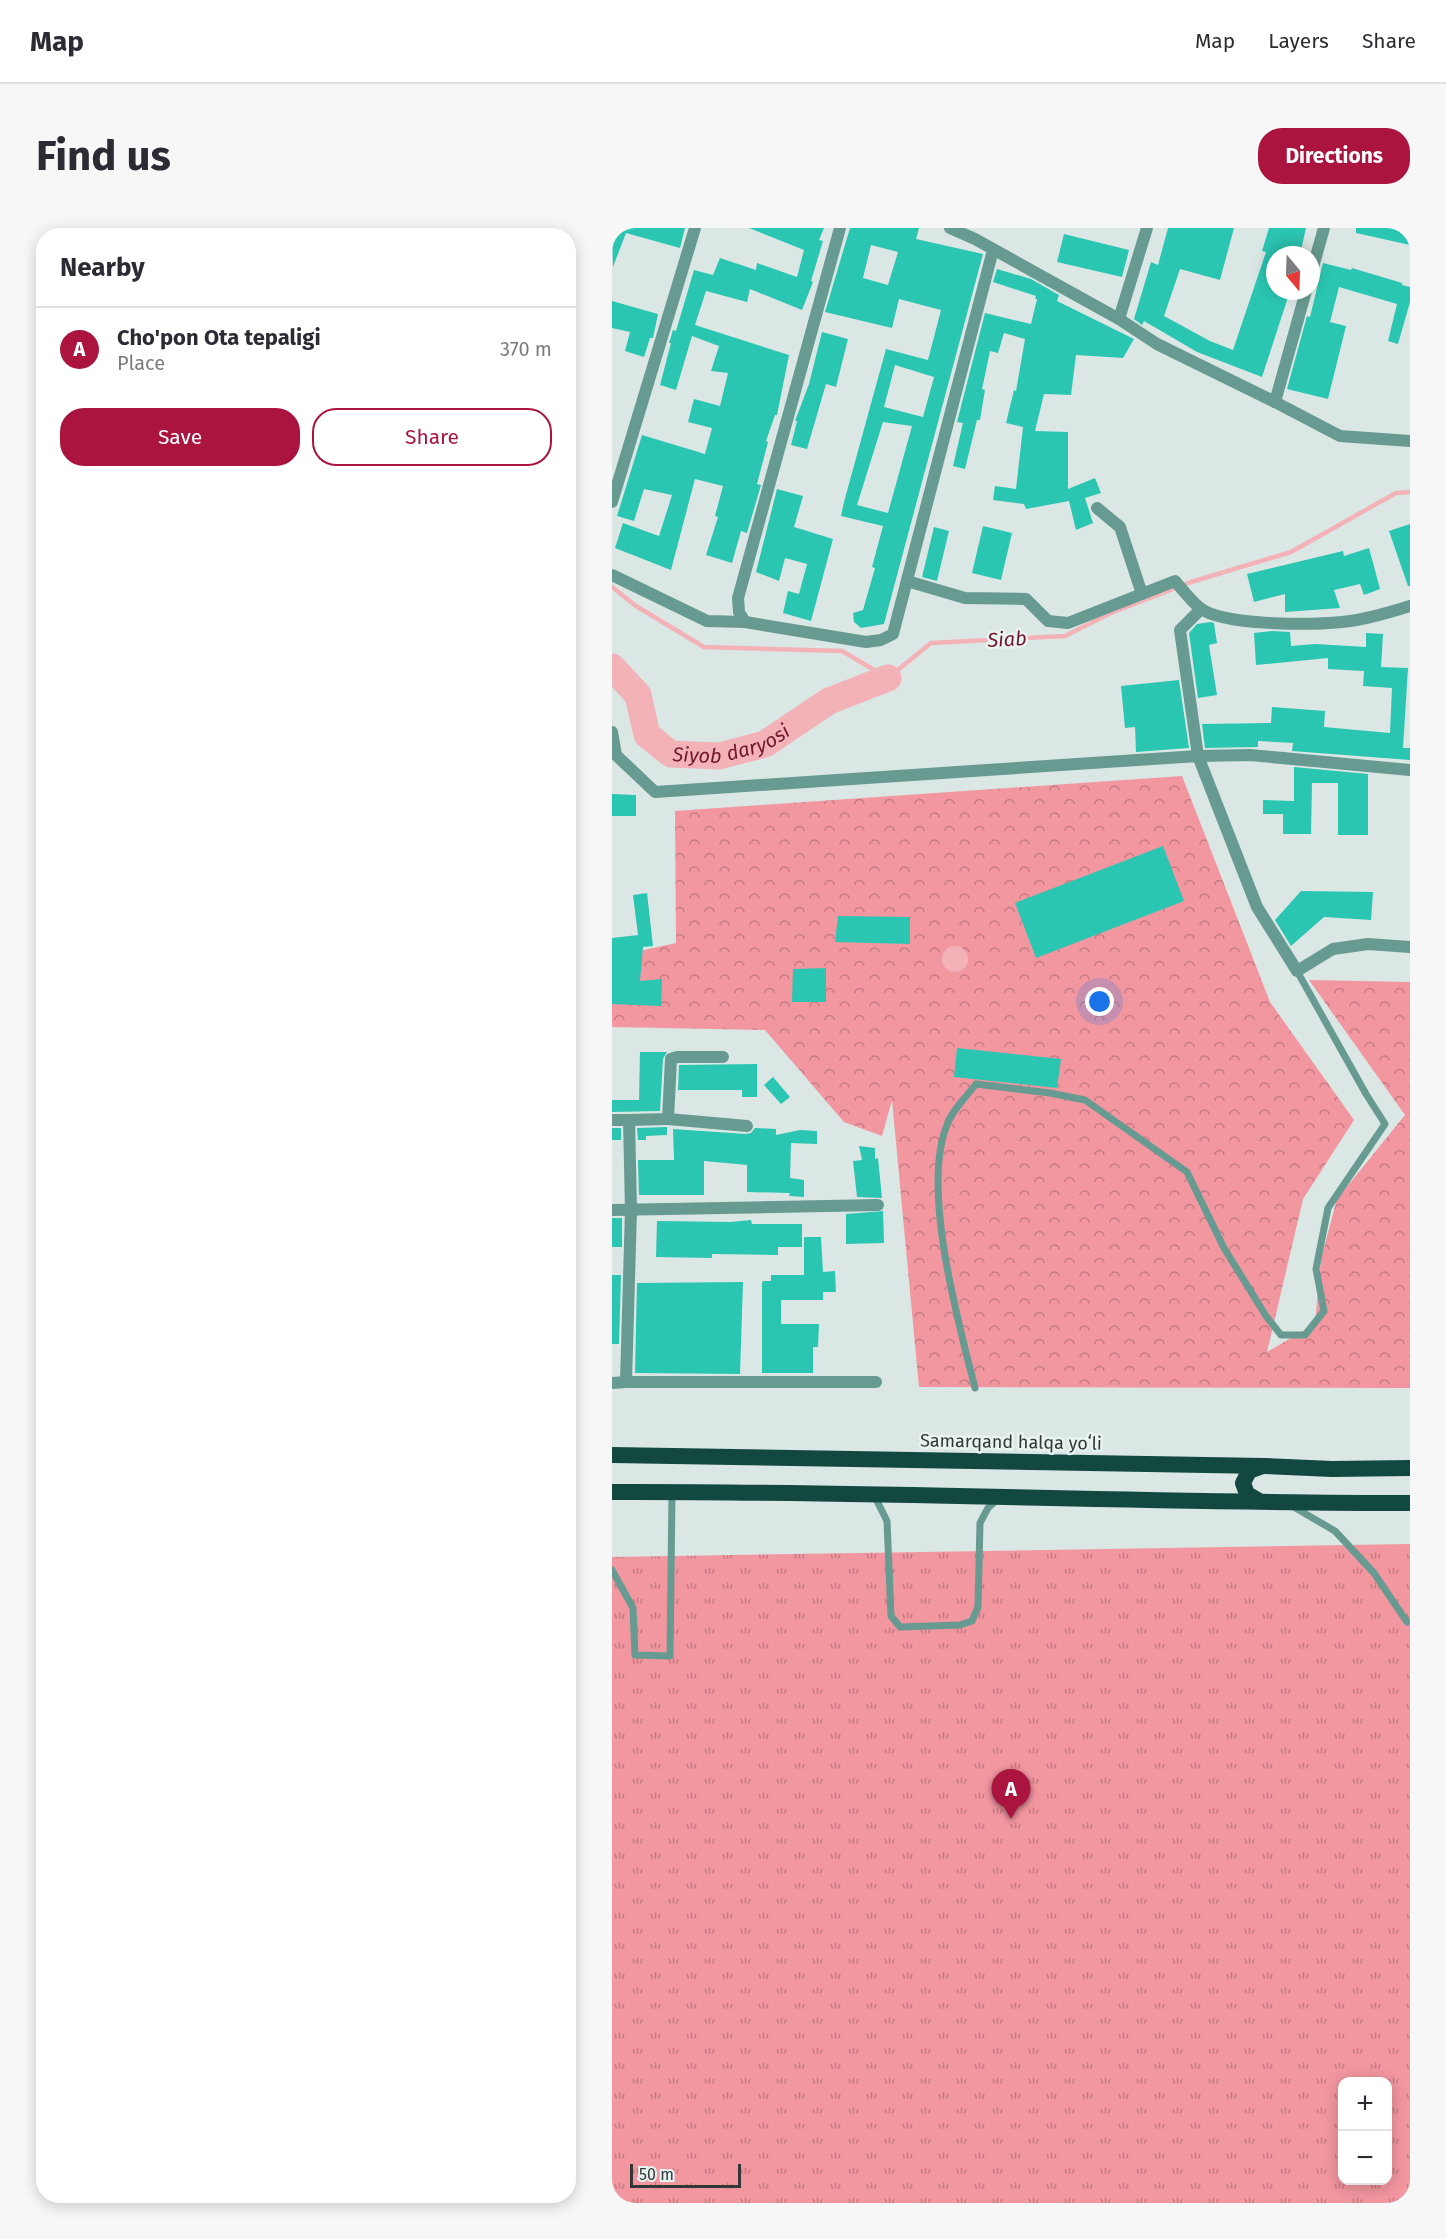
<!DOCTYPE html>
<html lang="en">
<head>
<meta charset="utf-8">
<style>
  body { margin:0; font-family:"Fira Sans",sans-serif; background:#f7f7f7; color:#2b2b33 }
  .controls { position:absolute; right:18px; bottom:18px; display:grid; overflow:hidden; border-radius:12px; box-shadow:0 3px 15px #0003 }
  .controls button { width:54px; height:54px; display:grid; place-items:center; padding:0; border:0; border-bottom:2px solid #e1e1e2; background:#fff; color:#2b2b33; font:30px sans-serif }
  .compass { position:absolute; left:654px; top:18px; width:54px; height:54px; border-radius:50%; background:#fff; box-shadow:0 3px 15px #0003; rotate:161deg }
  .scale { position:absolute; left:18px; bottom:15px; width:111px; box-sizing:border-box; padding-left:6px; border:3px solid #333837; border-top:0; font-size:16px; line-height:21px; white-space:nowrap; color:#333837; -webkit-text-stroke:4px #e8f4f1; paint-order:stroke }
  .you { position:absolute; left:488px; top:774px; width:21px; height:21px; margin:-15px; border:4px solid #fff; border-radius:50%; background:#1a73e8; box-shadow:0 0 0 9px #1a73e833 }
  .badge { display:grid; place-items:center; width:39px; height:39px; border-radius:50%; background:#aa143f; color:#fff; font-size:20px; font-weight:700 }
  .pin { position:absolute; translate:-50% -50px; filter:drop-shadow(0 2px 3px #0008) }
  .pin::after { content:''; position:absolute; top:32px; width:21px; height:18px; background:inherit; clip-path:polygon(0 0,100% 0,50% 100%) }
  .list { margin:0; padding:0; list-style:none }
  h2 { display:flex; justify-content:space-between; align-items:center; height:78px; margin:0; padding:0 24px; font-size:26px }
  h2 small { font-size:20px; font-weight:400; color:#7c7c81 }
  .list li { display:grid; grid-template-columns:39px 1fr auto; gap:18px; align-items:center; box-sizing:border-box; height:84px; padding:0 24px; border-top:2px solid #e1e1e2 }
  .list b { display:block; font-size:22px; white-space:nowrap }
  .list p { margin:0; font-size:20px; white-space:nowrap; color:#7c7c81 }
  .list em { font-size:20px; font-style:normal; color:#7c7c81 }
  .actions { display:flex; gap:12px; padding:18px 24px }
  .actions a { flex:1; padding:14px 0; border:2px solid #aa143f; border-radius:24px; text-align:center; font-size:21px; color:#aa143f }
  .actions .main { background:#aa143f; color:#fff }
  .map { position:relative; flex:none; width:798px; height:1975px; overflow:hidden; border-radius:24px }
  header { display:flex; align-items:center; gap:36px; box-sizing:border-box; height:84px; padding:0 30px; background:#fff; border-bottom:2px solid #e1e1e2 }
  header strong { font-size:28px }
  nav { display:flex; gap:33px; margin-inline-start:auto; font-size:21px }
  .intro { display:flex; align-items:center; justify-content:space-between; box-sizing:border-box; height:144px; padding:0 36px }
  h1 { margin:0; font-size:42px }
  .button { padding:15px 27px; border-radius:24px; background:#aa143f; color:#fff; font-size:21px; font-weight:700 }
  main { display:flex; gap:36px; padding:0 36px }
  aside { flex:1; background:#fff; border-radius:24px; box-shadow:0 3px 15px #0003 }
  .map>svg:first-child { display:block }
  .grass { fill:url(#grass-tufts); fill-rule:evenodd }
  .park { fill:url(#park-crowns) }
  .water { fill:#f2b2b8 }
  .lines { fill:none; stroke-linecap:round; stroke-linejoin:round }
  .stream { stroke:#f2b2b8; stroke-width:4.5 }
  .river { stroke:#f2b2b8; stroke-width:27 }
  .building { fill:#2bc6b2; fill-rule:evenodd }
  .service { stroke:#679a91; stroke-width:7 }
  .minor { stroke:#679a91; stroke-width:12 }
  .trunk { stroke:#124840; stroke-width:16 }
  .labels { text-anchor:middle; stroke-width:5; stroke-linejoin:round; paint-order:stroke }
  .street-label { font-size:18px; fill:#333837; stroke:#e8f4f1 }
  .water-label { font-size:20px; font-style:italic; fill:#72172c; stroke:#e8f4f1 }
</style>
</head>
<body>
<header>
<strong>Map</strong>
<nav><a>Map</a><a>Layers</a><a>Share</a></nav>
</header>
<div class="intro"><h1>Find us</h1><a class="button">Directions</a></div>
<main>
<aside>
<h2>Nearby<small></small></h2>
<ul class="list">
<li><span class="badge">A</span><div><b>Cho'pon Ota tepaligi</b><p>Place</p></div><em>370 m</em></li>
</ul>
<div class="actions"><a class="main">Save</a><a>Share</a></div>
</aside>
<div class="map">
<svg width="798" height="1975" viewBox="0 0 798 1975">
  <defs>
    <pattern id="grass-tufts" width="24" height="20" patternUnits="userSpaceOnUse" patternTransform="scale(1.5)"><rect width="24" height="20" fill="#f296a0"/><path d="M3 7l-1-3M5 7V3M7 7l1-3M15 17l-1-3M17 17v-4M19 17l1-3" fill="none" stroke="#c57b83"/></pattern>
    <pattern id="park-crowns" width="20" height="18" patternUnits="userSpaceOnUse" patternTransform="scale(1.5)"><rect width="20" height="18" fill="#f296a0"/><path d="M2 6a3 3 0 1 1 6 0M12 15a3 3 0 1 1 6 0" fill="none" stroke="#c57b83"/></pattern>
  </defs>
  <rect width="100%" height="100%" fill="#dbe7e4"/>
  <!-- grass -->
  <path class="grass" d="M 798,1316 L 798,1975 L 0,1975 L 0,1329 ZM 730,1854 L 776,1854 L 776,1952 L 730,1952 Z"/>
  <!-- park -->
  <path class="park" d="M 570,548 L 658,774 L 742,892 L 691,971 L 655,1124 L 703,1096 L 709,1031 L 725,971 L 793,887 L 697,752 L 798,754 L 798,1160 L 307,1159 L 280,872 L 270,908 L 232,894 L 153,802 L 0,799 L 0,729 L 64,715 L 63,583 Z"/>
  <!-- water -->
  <circle class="water" cx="343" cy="731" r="13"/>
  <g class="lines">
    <!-- stream -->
    <path class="stream" d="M 0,359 L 24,378 L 92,419 L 230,423 L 276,450 L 319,415 L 453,408 L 499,385 L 579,354 L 679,324 L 784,265 L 798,264"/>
    <!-- river -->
    <path class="river" id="s1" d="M 0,439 L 26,467 L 35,507 L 59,526 L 107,528 L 153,516 L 217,473 L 276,450"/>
  </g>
  <!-- building -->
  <g class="building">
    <path d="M 0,0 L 73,0 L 68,20 L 14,5 L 1,39 Z"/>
    <path d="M 137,0 L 212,0 L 207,12 L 211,13 L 199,53 L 201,54 L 190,82 L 138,61 L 135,74 L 94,63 L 83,97 L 177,127 L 165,187 L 163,187 L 154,213 L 156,214 L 145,256 L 149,257 L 135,305 L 129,303 L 120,335 L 94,327 L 106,289 L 103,288 L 111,258 L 83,251 L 59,342 L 3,320 L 11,295 L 47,308 L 60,267 L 32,261 L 22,293 L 5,288 L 30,207 L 93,226 L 100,200 L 76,194 L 82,171 L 108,178 L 116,145 L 99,143 L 107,118 L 80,108 L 64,162 L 48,157 L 59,115 L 57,115 L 61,102 L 64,103 L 82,42 L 101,47 L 108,30 L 144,42 L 145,35 L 185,49 L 192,22 Z"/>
    <path d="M 238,0 L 307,0 L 304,11 L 371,26 L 272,396 L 249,400 L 242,394 L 241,385 L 251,382 L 263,340 L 260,339 L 271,298 L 229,288 L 232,274 L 274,121 L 316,132 L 329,82 L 287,71 L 280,100 L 213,84 ZM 259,17 L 286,24 L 276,57 L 251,50 ZM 283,137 L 322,149 L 311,189 L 272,179 ZM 271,194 L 300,198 L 276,285 L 245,277 Z"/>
    <path d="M 556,0 L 622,0 L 608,52 L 568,41 L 552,88 L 598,113 L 621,122 L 654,24 L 650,23 L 657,0 L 694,0 L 688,27 L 663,27 L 663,63 L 678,63 L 650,149 L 585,124 L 532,93 L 530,97 L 522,91 L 539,34 L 546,37 Z"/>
    <path d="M 744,0 L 798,0 L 798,17 L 744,5 Z"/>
    <path d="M 452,6 L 517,22 L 510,49 L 445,34 Z"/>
    <path d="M 711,35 L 739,42 L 740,40 L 790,55 L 790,57 L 798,59 L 798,74 L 786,116 L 776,113 L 785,76 L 727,59 L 718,94 L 734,98 L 716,171 L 675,161 L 695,88 L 698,89 Z"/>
    <path d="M 385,41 L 419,51 L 447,67 L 445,73 L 522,111 L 511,130 L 464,127 L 459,167 L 432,166 L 423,203 L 456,204 L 456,261 L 483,250 L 489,265 L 473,270 L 481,295 L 464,302 L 457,273 L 414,281 L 412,276 L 381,272 L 383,258 L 404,261 L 411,199 L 394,195 L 402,162 L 404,163 L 413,111 L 392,105 L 386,125 L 378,123 L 370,161 L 373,162 L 368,192 L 365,192 L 353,241 L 341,238 L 351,195 L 345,194 L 373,85 L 419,96 L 425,71 L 423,71 L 424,68 L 381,54 Z"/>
    <path d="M 0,73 L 46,86 L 41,110 L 38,110 L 32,129 L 13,123 L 18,104 L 0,100 Z"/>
    <path d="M 210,104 L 236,111 L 224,159 L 214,156 L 195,221 L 179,217 L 185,193 L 183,193 L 197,156 Z"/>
    <path d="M 165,261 L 191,268 L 182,299 L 221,311 L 199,393 L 171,385 L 176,363 L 187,366 L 195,336 L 173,330 L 167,353 L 144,344 Z"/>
    <path d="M 798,296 L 798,358 L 796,358 L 777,303 Z"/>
    <path d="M 371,298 L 400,305 L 389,352 L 360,345 Z"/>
    <path d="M 322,299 L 337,303 L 325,353 L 310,349 Z"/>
    <path d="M 757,320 L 768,361 L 752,367 L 748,356 L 722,362 L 728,380 L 673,384 L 673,366 L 642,374 L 635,346 L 731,323 L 732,328 Z"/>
    <path d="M 599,394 L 602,395 L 605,415 L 597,417 L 605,467 L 586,470 L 577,405 L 585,396 Z"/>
    <path d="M 660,403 L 678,404 L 679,418 L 703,416 L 754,419 L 754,405 L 771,406 L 769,439 L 796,440 L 791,520 L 798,520 L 798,532 L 680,523 L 681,515 L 646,513 L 646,519 L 593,520 L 590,496 L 659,495 L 660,479 L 713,483 L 712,499 L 778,505 L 780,460 L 751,458 L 752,443 L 716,441 L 716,430 L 644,437 L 642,405 Z"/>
    <path d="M 567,452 L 577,520 L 524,524 L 523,499 L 513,500 L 509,458 Z"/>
    <path d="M 682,539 L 756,546 L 756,607 L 726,607 L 726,555 L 700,555 L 699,606 L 671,606 L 671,586 L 651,586 L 651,572 L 682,573 Z"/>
    <path d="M 0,566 L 24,567 L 24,588 L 0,588 Z"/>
    <path d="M 551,618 L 572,673 L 424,730 L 403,675 Z"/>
    <path d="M 689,663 L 761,664 L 759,692 L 712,689 L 679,718 L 663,692 Z"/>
    <path d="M 35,665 L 41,718 L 31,719 L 28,753 L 50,751 L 49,778 L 0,776 L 0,710 L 26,707 L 21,667 Z"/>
    <path d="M 226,688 L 298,689 L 298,716 L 223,714 Z"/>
    <path d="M 214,740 L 214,774 L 180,774 L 181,741 Z"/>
    <path d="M 345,820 L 449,831 L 445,860 L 342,849 Z"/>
    <path d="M 28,824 L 55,824 L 51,831 L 48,883 L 0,884 L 0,872 L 27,872 Z"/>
    <path d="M 145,836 L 145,869 L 130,869 L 130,862 L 66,862 L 67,837 Z"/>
    <path d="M 161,849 L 178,869 L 169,876 L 152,857 Z"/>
    <path d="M 55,899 L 55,907 L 34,908 L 34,912 L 26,912 L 25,900 Z"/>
    <rect x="0" y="900" width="9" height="12"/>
    <path d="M 143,900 L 164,901 L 164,907 L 188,902 L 205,903 L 205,916 L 179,915 L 178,950 L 192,952 L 192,969 L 177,968 L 178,965 L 135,964 L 135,937 L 92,933 L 92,967 L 27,967 L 26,932 L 62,932 L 61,901 L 134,906 L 139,905 Z"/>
    <path d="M 247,918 L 263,920 L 263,931 L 266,930 L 270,970 L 245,969 L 241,933 L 250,932 Z"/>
    <path d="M 271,983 L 272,1015 L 234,1016 L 234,986 Z"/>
    <rect x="0" y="990" width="10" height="29"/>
    <path d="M 139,992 L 140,996 L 190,996 L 190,1019 L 166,1019 L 166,1027 L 100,1026 L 100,1030 L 44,1029 L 45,993 L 119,994 Z"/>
    <path d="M 192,1009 L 209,1009 L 211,1044 L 223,1043 L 224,1064 L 211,1064 L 211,1072 L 169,1072 L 169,1096 L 207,1096 L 206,1119 L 201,1119 L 201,1145 L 150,1145 L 150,1055 L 151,1053 L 159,1053 L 159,1047 L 192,1047 Z"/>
    <path d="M 0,1047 L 9,1047 L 7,1116 L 0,1116 Z"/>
    <path d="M 131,1054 L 128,1146 L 23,1145 L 25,1055 Z"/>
  </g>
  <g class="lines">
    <!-- service -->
    <g class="service">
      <path d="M 363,1160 C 346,1093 309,960 335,897 C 340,882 355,868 364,856 L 438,865 L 473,872 L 575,944 L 612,1020 L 654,1088 L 669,1107 L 693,1107 L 712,1083 L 704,1041 L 716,980 L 773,896 L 754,866 L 685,743"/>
      <path d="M 262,1267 L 275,1293 L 279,1388 L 288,1399 L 348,1397 L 360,1393 L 366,1379 L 368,1295 L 376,1280 L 385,1272"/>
      <path d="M 680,1278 L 723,1303 L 762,1345 L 795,1394"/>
      <path d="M 0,1342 L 21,1380 L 23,1427 L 58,1428 L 60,1266"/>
    </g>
    <!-- minor -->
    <g class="minor">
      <path d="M 228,0 L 126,370 L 127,384 L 133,394 L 254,414 L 269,412 L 281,406 L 381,22"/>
      <path d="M 338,0 L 363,11 L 507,91 L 545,116 L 663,174 L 694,63"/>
      <path d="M 699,46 L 712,0"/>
      <path d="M 507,91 L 535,0"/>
      <path d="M 663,174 L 728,208 L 798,213"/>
      <path d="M 0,274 L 83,0"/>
      <path d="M 485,280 L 508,299 L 530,366"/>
      <path d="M 0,347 L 95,393 L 133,394"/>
      <path d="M 295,353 L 353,370 L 414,371 L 436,393 L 456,395 L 563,353 C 571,362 579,373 588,380 C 611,398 700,397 730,394 C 753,392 776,385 798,378"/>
      <path d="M 589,381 L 568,402 L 586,528 L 638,527 L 798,542"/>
      <path d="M 0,504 L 4,527 L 43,564 L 586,528 L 645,679 L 685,743 L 721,721 L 756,716 L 798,719"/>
      <path d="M 56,891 L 135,898"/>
      <path d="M 0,892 L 17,892 L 19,982 L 14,1154 L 0,1155"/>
      <path d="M 17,892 L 56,891 L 59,831 L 65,829 L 111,829"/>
      <path d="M 0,982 L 266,977"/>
      <path d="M 14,1154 L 264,1154"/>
    </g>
    <!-- trunk -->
    <g class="trunk">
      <path d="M 0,1227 L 652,1238 L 720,1241 L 798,1240"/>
      <path d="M 0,1264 C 266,1263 532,1275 798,1275"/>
      <path d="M 647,1273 L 635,1266 L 631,1255 L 637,1243 L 651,1238"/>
    </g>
  </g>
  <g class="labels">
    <!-- street labels -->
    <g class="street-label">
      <text transform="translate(399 1214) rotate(1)" y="6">Samarqand halqa yoʻli</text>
    </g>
    <!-- water labels -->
    <g class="water-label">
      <text transform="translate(395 411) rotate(-3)" y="7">Siab</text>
      <text dy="7" stroke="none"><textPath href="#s1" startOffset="172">Siyob daryosi</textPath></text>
    </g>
  </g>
</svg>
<div class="controls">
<button>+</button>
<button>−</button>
</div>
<svg class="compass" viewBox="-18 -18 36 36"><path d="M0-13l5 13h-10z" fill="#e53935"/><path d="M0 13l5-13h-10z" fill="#7c7c81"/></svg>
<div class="scale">50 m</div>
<div class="you"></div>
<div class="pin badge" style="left:399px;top:1591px">A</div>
</div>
</main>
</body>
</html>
